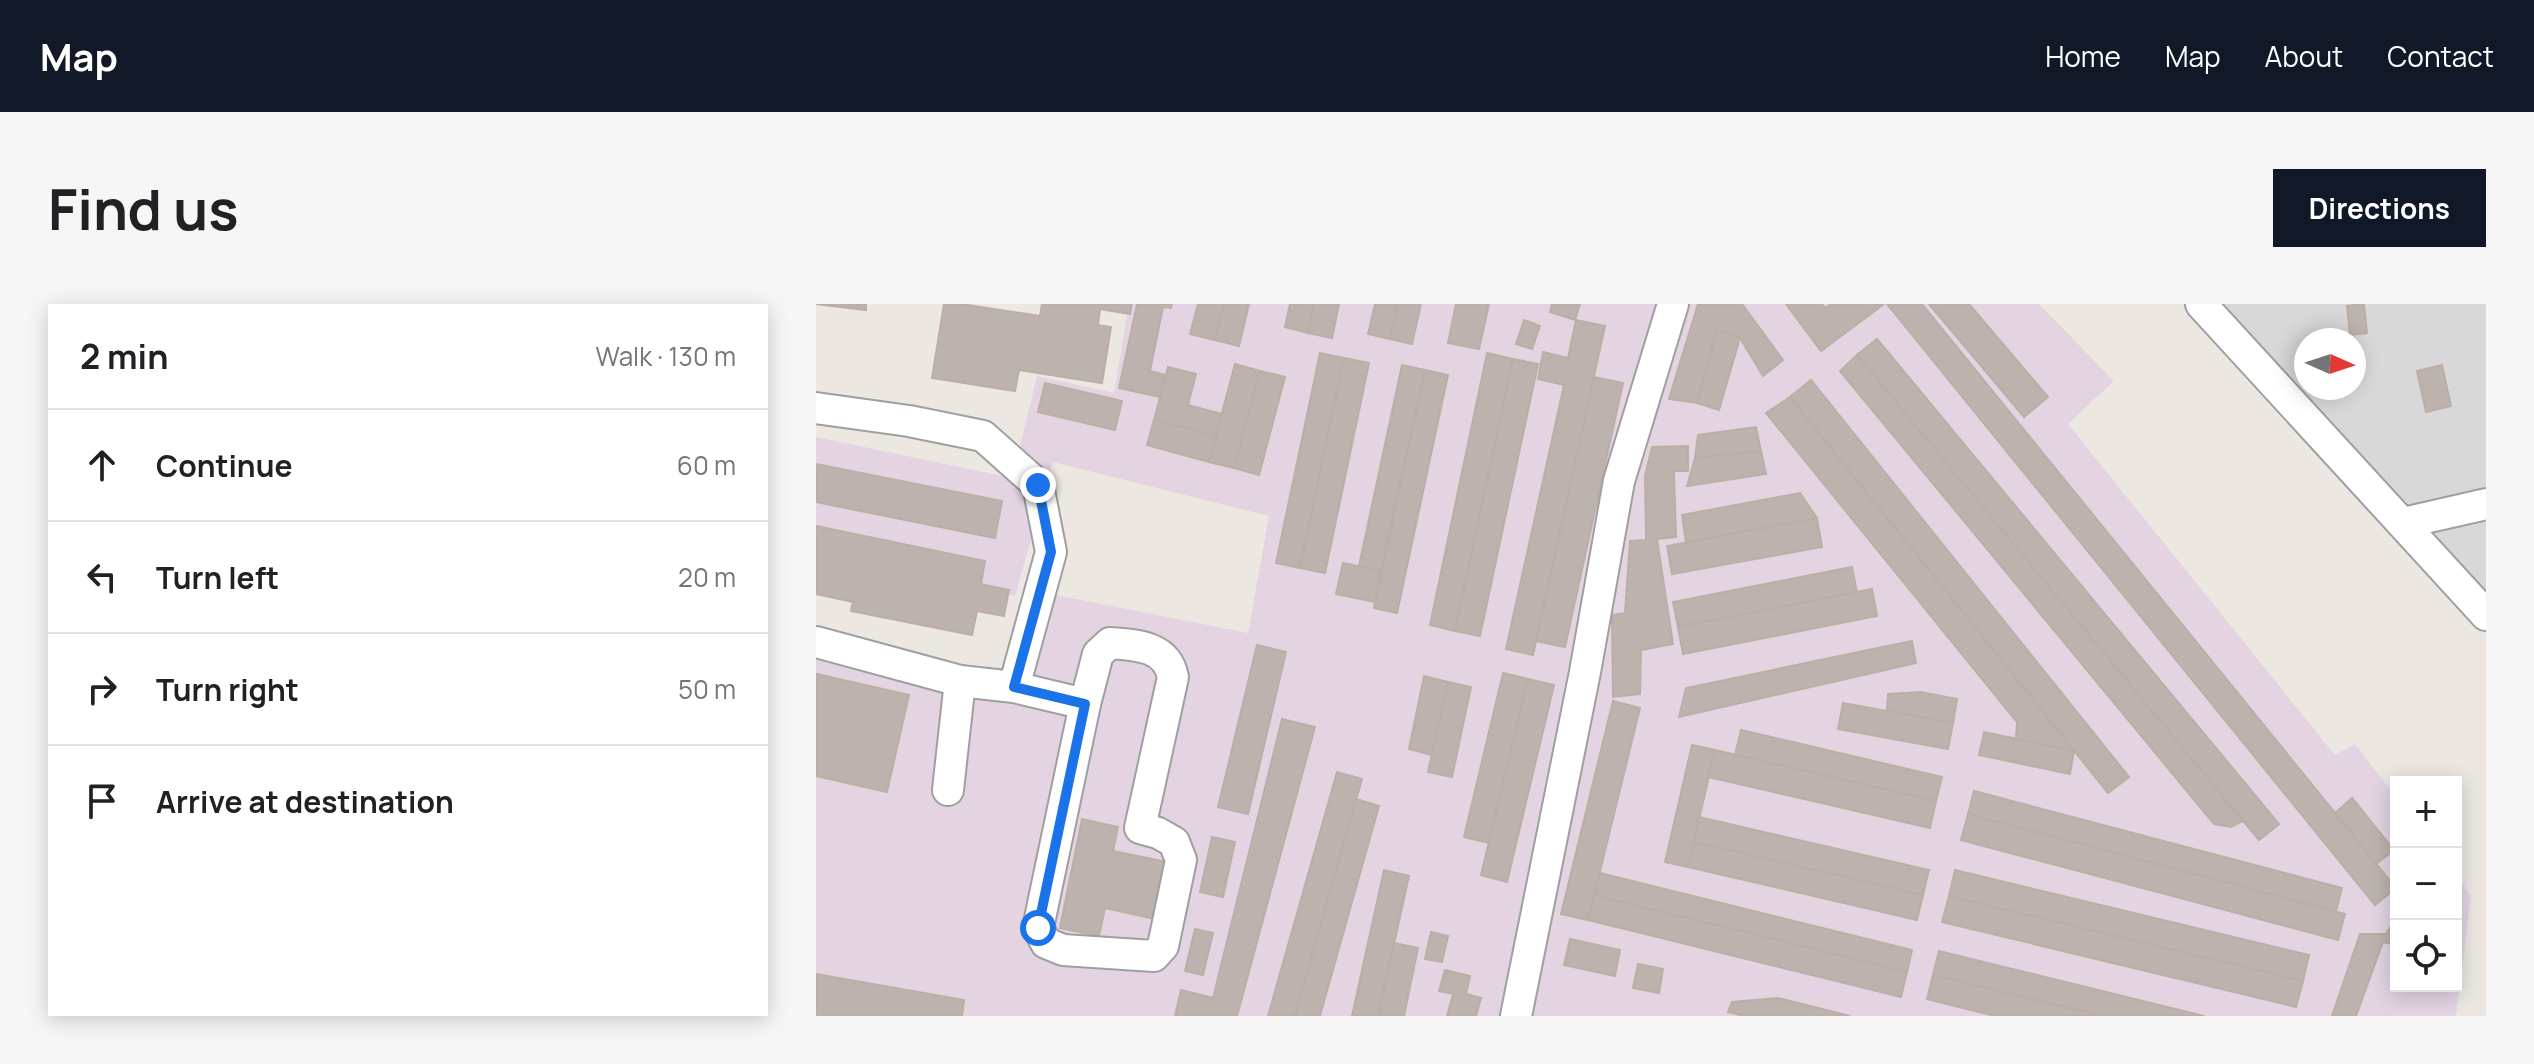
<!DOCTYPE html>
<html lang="en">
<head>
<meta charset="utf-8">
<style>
  body { margin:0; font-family:Manrope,sans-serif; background:#f6f6f6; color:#202124 }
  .controls { position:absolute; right:24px; bottom:24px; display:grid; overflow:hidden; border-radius:0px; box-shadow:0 4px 20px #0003 }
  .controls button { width:72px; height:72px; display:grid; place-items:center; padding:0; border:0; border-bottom:2px solid #e0e0e0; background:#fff; color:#202124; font:40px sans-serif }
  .compass { position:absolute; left:1478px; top:24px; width:72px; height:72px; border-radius:50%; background:#fff; box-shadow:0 4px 20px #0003; rotate:93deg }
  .stop { position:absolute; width:24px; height:24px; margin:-18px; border:6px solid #1a73e8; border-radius:50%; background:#fff }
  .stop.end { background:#1a73e8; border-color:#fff; box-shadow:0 2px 8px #0008 }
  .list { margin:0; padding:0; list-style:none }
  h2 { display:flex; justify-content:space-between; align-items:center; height:104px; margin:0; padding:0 32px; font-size:34px }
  h2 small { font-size:26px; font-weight:400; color:#757577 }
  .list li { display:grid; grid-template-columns:52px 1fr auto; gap:24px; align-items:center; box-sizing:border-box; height:112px; padding:0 32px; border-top:2px solid #e0e0e0 }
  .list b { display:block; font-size:30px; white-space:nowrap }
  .list em { font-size:26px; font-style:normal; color:#757577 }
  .icon { flex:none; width:44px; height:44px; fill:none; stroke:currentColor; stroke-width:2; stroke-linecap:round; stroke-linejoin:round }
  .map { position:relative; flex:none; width:1670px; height:712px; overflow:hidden; border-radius:0px }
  header { display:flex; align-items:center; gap:48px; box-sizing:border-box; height:112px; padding:0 40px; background:#111827; color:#fff }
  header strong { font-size:38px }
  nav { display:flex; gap:44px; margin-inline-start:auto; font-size:28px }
  .intro { display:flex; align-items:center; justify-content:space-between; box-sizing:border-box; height:192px; padding:0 48px }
  h1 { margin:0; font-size:56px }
  .button { padding:20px 36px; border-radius:0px; background:#111827; color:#fff; font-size:28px; font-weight:700 }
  main { display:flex; gap:48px; padding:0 48px }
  aside { flex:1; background:#fff; border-radius:0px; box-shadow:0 4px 20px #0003 }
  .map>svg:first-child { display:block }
  .residential { fill:#d9d8d8; fill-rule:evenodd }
  .industrial { fill:#e4d4e2 }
  .building { fill:#bcb3ae; stroke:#bcaea5; stroke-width:2 }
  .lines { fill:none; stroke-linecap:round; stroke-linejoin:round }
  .minor-casing { stroke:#9f9f9f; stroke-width:34 }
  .minor { stroke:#fff; stroke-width:30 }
  .route { stroke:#1a73e8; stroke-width:10 }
</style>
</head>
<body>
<header>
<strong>Map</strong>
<nav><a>Home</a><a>Map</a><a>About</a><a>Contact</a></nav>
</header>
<div class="intro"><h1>Find us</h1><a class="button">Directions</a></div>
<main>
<aside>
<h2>2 min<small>Walk · 130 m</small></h2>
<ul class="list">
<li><svg class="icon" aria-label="ahead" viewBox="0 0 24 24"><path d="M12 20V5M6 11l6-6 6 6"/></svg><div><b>Continue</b></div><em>60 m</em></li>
<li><svg class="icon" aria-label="left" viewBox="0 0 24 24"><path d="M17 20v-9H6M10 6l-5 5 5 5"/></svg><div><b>Turn left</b></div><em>20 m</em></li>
<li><svg class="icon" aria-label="right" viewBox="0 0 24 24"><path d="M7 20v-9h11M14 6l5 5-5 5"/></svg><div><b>Turn right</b></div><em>50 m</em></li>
<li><svg class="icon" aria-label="arrive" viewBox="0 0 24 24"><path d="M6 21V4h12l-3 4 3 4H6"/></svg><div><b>Arrive at destination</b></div></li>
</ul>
</aside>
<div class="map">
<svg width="1670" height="712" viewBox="0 0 1670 712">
  <rect width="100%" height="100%" fill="#ece7e1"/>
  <!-- residential -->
  <path class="residential" d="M 1406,0 L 1670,0 L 1670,291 L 1632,250 ZM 1490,36 L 1538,36 L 1538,84 L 1490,84 Z"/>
  <!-- industrial -->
  <path class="industrial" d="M 313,0 L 1223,0 L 1298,77 L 1252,120 L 1519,451 L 1539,440 L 1580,493 L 1580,682 L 1640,682 L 1640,572 L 1655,592 L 1640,712 L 0,712 L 0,339 L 200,388 L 225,288 L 432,329 L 453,212 L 237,158 L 199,292 L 0,254 L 0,133 L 196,174 L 221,72 L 298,89 Z"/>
  <!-- building -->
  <g class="building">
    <path d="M 0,0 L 50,0 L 50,6 Z"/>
    <path d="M 128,0 L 145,0 L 224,12 L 226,0 L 316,0 L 314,10 L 284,5 L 282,21 L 295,23 L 286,79 L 203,66 L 199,87 L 116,74 Z"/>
    <path d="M 321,0 L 356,0 L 355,4 L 347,3 L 334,67 L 349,71 L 344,93 L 303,84 Z"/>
    <path d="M 382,0 L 408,0 L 399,36 L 374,30 Z"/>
    <path d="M 408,0 L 433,0 L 423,42 L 399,36 Z"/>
    <path d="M 474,0 L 498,0 L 492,29 L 469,23 Z"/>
    <path d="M 498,0 L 523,0 L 516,34 L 492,29 Z"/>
    <path d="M 559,0 L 582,0 L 574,35 L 552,30 Z"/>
    <path d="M 582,0 L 605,0 L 596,40 L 574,35 Z"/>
    <path d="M 640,0 L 673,0 L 663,45 L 632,39 Z"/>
    <path d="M 736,0 L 764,0 L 759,16 L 734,8 Z"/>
    <path d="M 882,0 L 926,0 L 967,56 L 947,72 L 924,34 L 901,27 L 881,99 L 853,95 Z"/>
    <path d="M 970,0 L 1006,0 L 1009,4 L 1015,0 L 1068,0 L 1005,47 Z"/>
    <path d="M 1071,0 L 1106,0 L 1580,584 L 1559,601 Z"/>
    <path d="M 1113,0 L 1153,0 L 1232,93 L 1208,113 Z"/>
    <path d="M 1548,0 L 1551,29 L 1534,31 L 1531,2 Z"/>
    <path d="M 708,16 L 724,22 L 716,45 L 700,40 Z"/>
    <path d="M 760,16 L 789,22 L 717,351 L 690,345 L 748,81 L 722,75 L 727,48 L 752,54 Z"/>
    <path d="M 901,27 L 924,34 L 903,106 L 881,99 Z"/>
    <path d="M 1061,35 L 1463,520 L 1443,536 L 1041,51 Z"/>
    <path d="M 504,49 L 528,54 L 484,264 L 460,259 Z"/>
    <path d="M 671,49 L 697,55 L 639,327 L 614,321 Z"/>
    <path d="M 1041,51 L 1427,517 L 1415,523 L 1398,520 L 1024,67 Z"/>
    <path d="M 528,54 L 553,59 L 509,269 L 484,264 Z"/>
    <path d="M 697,55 L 722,60 L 664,332 L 639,327 Z"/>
    <path d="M 419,60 L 444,67 L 418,164 L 393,158 Z"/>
    <path d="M 586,61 L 609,66 L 565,267 L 543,262 Z"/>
    <path d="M 1626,61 L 1635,102 L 1610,108 L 1601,67 Z"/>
    <path d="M 352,63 L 380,70 L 372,101 L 406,110 L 399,132 L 338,116 Z"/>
    <path d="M 609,66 L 632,71 L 581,309 L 558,304 Z"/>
    <path d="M 444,67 L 469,73 L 443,171 L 418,164 Z"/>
    <path d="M 778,73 L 807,79 L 749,343 L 720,337 Z"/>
    <path d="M 995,76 L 1313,473 L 1292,489 L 974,93 Z"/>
    <path d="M 229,79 L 306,97 L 299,126 L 222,108 Z"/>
    <path d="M 974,93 L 1258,447 L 1200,435 L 1201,418 L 950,109 Z"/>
    <path d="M 338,116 L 399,132 L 393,158 L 331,141 Z"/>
    <path d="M 940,123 L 945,147 L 879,154 L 882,131 Z"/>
    <path d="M 872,142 L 872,167 L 858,167 L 860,233 L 841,235 L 857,340 L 825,346 L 824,390 L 797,393 L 796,311 L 809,309 L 814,237 L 830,236 L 829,172 L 836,143 Z"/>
    <path d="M 945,147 L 950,170 L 871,182 L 879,154 Z"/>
    <path d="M 0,160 L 186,197 L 179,234 L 0,198 Z"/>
    <path d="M 984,189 L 1001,214 L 870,238 L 866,211 Z"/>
    <path d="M 1001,214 L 1006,243 L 856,270 L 851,242 Z"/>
    <path d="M 0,222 L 169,257 L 165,280 L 193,286 L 188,312 L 161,307 L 156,331 L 35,307 L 37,298 L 0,290 Z"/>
    <path d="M 527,259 L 565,267 L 559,298 L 520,290 Z"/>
    <path d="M 1036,263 L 1041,288 L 862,323 L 857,298 Z"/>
    <path d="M 1056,285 L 1061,312 L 867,350 L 862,323 Z"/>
    <path d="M 1096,337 L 1100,359 L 863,413 L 870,384 Z"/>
    <path d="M 441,341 L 470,348 L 432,510 L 402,503 Z"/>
    <path d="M 687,369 L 712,375 L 673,539 L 648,533 Z"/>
    <path d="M 1,370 L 93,391 L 71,488 L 0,472 Z"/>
    <path d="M 608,372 L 632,378 L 616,451 L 593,445 Z"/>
    <path d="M 712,375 L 738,381 L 691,578 L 665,571 Z"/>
    <path d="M 632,378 L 655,383 L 636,473 L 612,468 Z"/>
    <path d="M 1105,388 L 1141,395 L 1137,419 L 1071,407 L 1072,390 Z"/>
    <path d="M 797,397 L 824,404 L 772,616 L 745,610 Z"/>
    <path d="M 1027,399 L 1137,419 L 1132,445 L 1022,425 Z"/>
    <path d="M 466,415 L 499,423 L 421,712 L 359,712 L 365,686 L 397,694 Z"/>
    <path d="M 925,426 L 1126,473 L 1120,497 L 919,451 Z"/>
    <path d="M 1168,428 L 1258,447 L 1254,470 L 1163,451 Z"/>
    <path d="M 876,441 L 899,446 L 872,563 L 849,558 Z"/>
    <path d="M 899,446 L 1120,497 L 1114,524 L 892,473 Z"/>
    <path d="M 521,468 L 546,475 L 479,712 L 452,712 Z"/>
    <path d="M 1158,487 L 1526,584 L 1520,607 L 1152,510 Z"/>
    <path d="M 1536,494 L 1578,546 L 1560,560 L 1519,509 Z"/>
    <path d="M 540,495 L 563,502 L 504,712 L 479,712 Z"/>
    <path d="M 1152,510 L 1529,610 L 1522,636 L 1145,536 Z"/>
    <path d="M 883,513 L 1113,566 L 1107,591 L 878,538 Z"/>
    <path d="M 266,515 L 302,523 L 297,547 L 351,558 L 339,615 L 289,604 L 283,632 L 244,624 Z"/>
    <path d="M 396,533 L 419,538 L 407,593 L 384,588 Z"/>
    <path d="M 878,538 L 1107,591 L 1101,616 L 872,563 Z"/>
    <path d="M 568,566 L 593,572 L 562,712 L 536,712 Z"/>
    <path d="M 1139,566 L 1493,651 L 1487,677 L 1133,592 Z"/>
    <path d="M 784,569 L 1096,646 L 1091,668 L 778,591 Z"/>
    <path d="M 778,591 L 1091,668 L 1085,693 L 772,616 Z"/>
    <path d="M 1133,592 L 1487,677 L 1480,703 L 1126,618 Z"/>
    <path d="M 1580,613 L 1580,641 L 1567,638 L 1540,712 L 1516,712 L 1544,630 L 1570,630 Z"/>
    <path d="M 379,625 L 397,629 L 387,671 L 369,667 Z"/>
    <path d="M 615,628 L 632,632 L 626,658 L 609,655 Z"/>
    <path d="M 754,635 L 804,646 L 799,672 L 748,661 Z"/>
    <path d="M 578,639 L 602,644 L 588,712 L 562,712 Z"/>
    <path d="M 1123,647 L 1388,712 L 1286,712 L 1117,671 Z"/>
    <path d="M 822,660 L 847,665 L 843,689 L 817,684 Z"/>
    <path d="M 629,666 L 654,672 L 650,690 L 665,694 L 660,712 L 631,712 L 637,690 L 623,687 Z"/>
    <path d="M 0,670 L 148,696 L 146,712 L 0,712 Z"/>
    <path d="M 1117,671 L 1286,712 L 1179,712 L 1111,695 Z"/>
    <path d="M 962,694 L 1034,712 L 928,712 L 912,708 L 916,698 Z"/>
  </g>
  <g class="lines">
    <!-- minor casing -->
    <g class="minor-casing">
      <g id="minor">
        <path d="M 1385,0 L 1670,311"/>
        <path d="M 0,104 L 93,117 L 167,132 L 222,181 L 235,248 L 198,383"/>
        <path d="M 1587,219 L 1670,200"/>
        <path d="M 0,338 L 144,377 L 198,383 L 269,400"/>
        <path d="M 294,339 C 321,341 351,342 357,373 L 324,524 L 342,529 L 358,538 L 365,556 L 347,642 L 338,652 L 247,646 L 230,639 L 222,624 L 269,400 L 282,350 Z"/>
        <path d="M 132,486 L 144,377"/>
        <path d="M 700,712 L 769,368 L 803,177 L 857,0"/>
      </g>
    </g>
    <!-- minor -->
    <use href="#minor" class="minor"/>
  </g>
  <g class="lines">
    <!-- route -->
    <path class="route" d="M 222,181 L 235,248 L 198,383 L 269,400 L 222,624"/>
  </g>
</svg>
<div class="controls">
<button>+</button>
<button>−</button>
<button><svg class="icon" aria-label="locate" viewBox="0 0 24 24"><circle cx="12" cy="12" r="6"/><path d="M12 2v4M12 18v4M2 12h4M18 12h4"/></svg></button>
</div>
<svg class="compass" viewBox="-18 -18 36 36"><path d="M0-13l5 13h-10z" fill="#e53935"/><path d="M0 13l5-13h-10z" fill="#757577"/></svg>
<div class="stop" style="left:222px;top:624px"></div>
<div class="stop end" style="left:222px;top:181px"></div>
</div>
</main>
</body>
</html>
